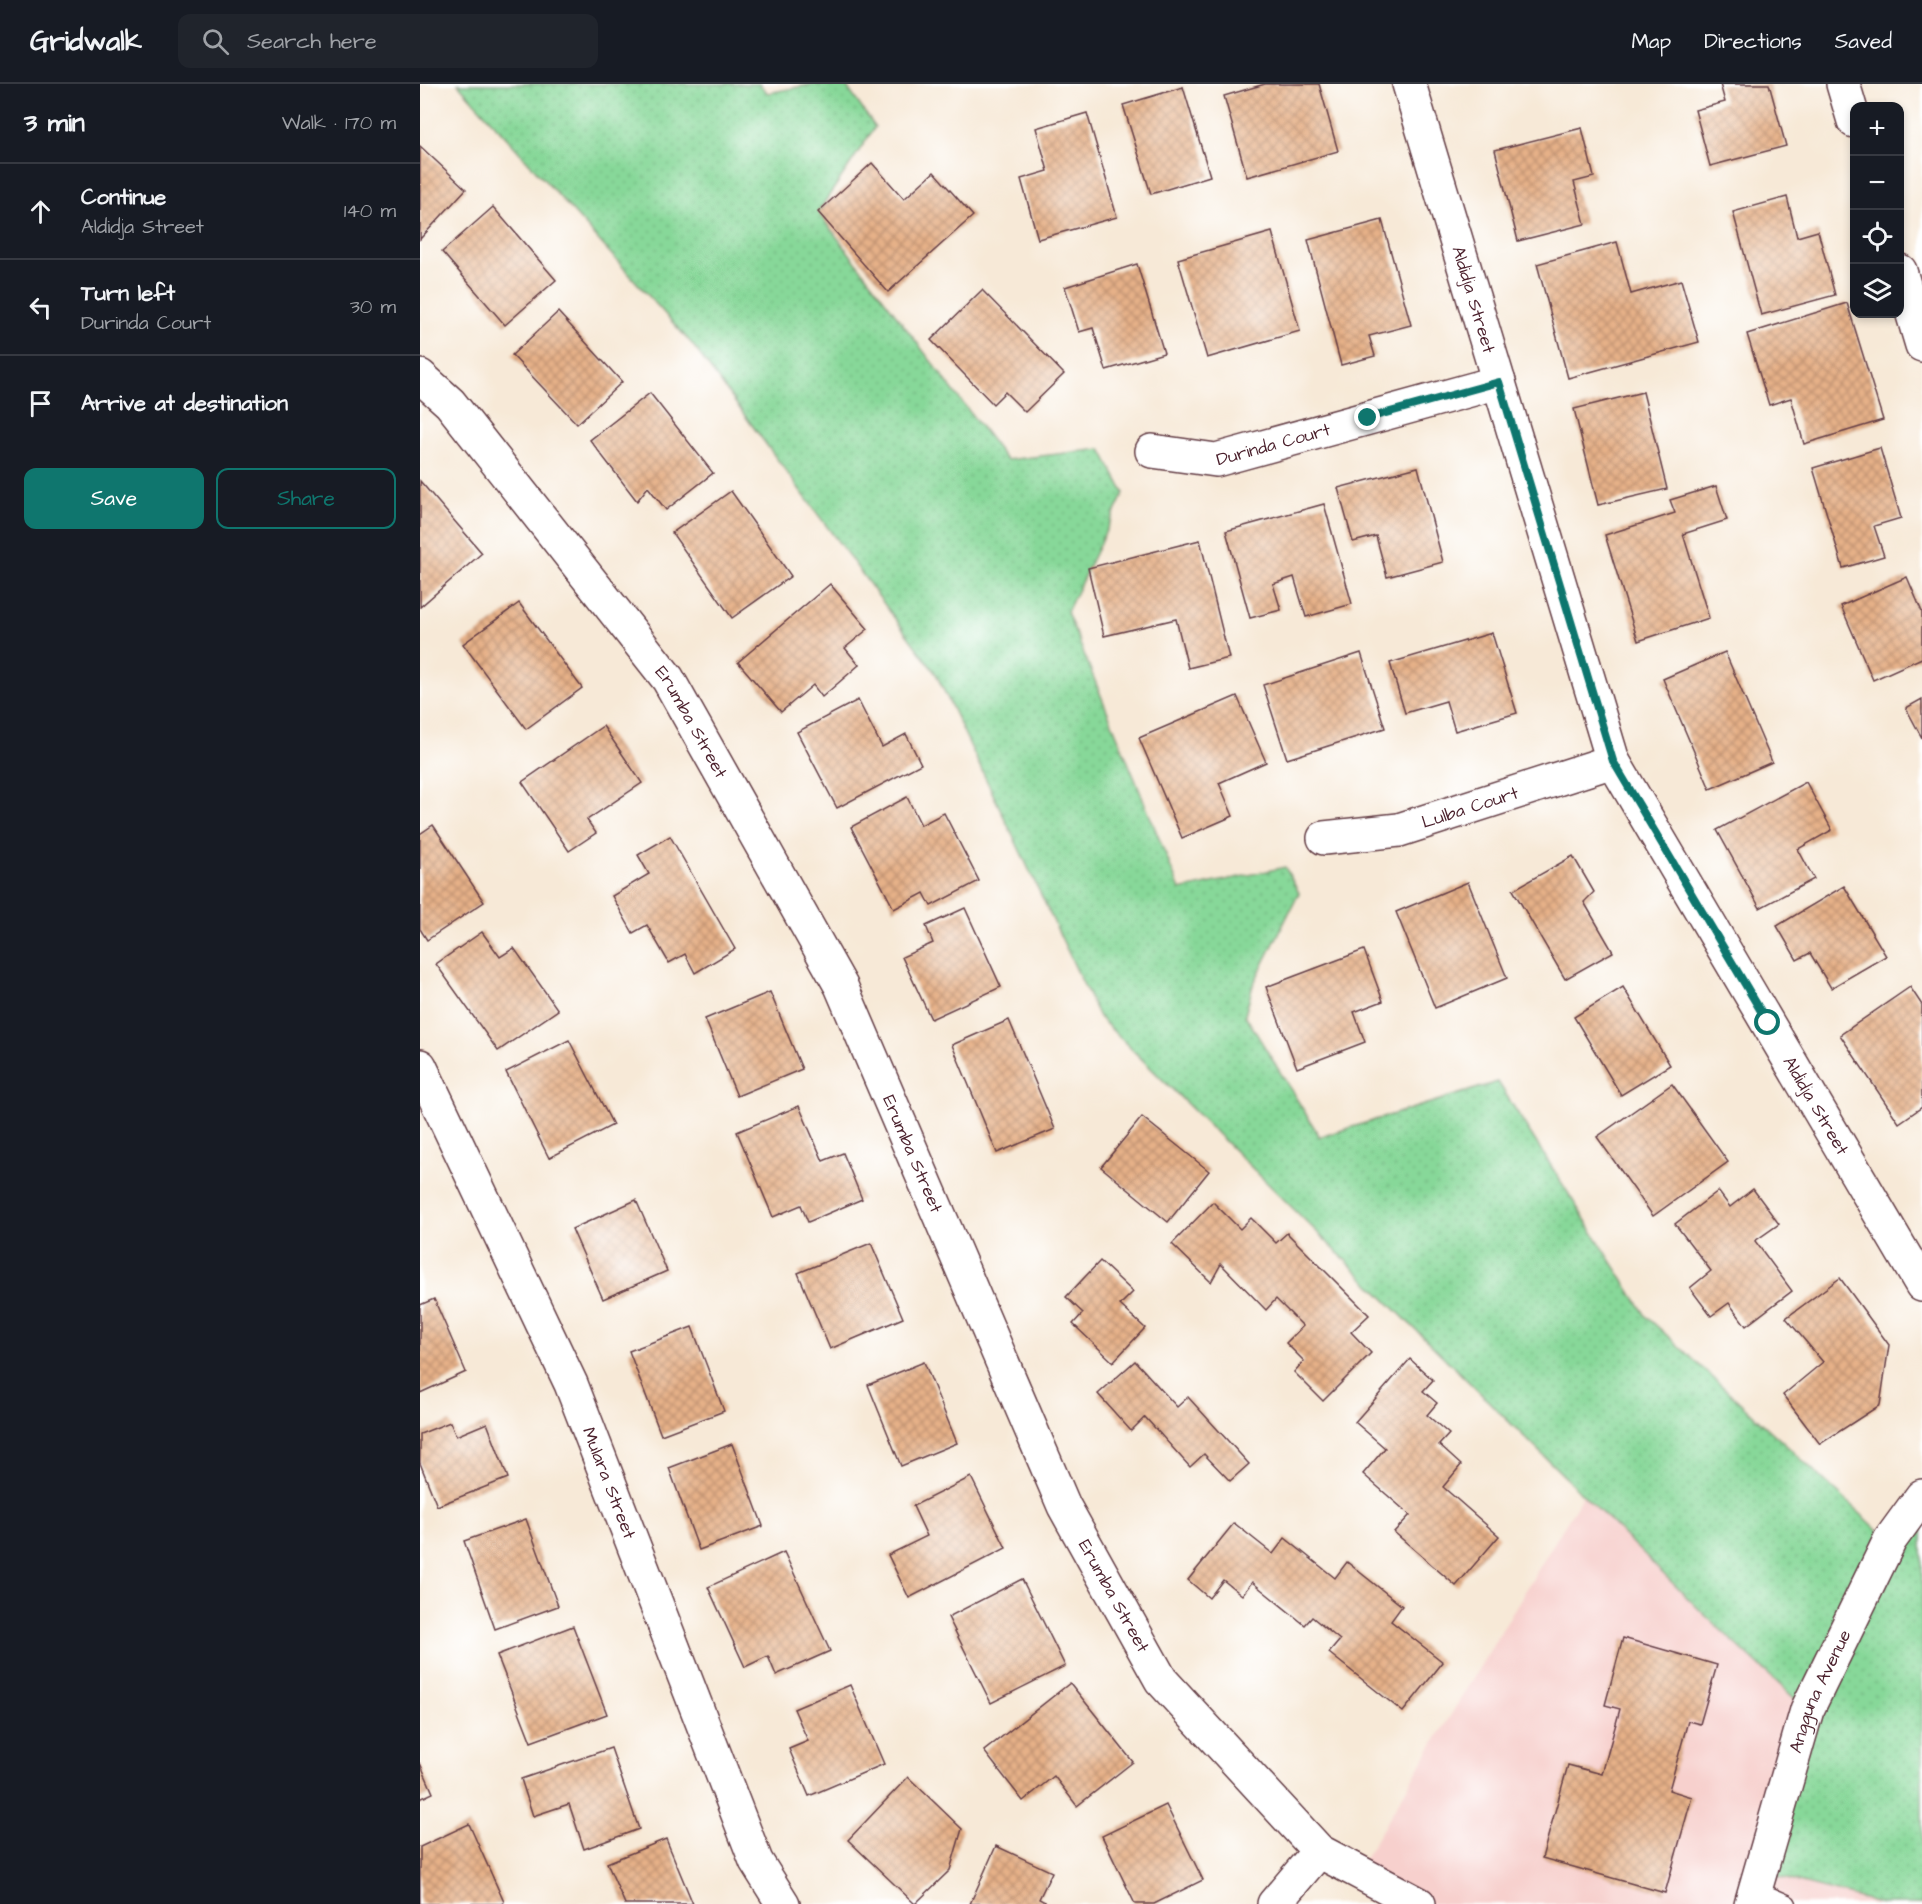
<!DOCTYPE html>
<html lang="en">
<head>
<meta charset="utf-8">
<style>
  body { margin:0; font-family:"Architects Daughter",sans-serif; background:#20242c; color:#f1f3f6 }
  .controls { position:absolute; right:18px; top:18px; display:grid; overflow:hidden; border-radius:12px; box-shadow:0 3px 9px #0003 }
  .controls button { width:54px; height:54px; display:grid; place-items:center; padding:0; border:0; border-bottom:2px solid #363941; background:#171b24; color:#f1f3f6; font:30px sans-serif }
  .stop { position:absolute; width:18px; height:18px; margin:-14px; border:4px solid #0f766e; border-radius:50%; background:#fff }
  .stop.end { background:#0f766e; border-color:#fff; box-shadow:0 2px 6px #0008 }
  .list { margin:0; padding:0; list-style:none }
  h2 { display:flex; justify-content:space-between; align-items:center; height:78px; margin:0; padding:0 24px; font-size:26px }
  h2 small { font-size:20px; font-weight:400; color:#9ea1a6 }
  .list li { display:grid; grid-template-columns:39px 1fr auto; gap:18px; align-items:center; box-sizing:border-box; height:96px; padding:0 24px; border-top:2px solid #363941 }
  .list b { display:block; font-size:22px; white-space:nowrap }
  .list p { margin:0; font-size:20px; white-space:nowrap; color:#9ea1a6 }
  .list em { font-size:20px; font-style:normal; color:#9ea1a6 }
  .actions { display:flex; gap:12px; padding:18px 24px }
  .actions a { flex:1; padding:14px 0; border:2px solid #0f766e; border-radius:12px; text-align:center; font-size:21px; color:#0f766e }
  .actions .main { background:#0f766e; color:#fff }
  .icon { flex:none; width:33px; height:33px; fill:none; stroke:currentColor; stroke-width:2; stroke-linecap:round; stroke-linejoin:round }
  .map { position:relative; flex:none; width:1502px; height:1820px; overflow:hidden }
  header { display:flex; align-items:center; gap:36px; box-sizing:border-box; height:84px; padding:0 30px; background:#171b24; border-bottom:2px solid #363941 }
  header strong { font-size:28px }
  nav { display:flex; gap:33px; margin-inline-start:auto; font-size:21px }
  .search { width:420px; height:54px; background:#20242c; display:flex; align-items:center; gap:15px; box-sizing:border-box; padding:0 21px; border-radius:12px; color:#9ea1a6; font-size:22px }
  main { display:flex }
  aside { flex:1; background:#171b24 }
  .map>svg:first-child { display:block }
  .built { fill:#f7d0cd }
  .park { fill:url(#park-dots); stroke:#687c62; stroke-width:1.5 }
  .building { fill:url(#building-cross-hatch) }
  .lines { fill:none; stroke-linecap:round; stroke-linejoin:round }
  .lane-casing { stroke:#643d45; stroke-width:21 }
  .street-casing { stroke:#643d45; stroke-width:36 }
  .lane { stroke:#fff; stroke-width:18 }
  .street { stroke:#fff; stroke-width:33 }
  .route { stroke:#0f766e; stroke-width:8 }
  .labels { text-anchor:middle; stroke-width:5; stroke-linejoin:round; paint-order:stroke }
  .street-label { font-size:18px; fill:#4a1f2b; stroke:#fff }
</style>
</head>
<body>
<header>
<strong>Gridwalk</strong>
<div class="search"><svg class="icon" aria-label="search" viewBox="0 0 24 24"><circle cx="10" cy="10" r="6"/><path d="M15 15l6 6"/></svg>Search here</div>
<nav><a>Map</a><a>Directions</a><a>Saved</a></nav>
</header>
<main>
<aside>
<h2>3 min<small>Walk · 170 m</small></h2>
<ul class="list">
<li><svg class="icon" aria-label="ahead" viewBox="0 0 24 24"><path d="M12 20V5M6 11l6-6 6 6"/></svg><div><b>Continue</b><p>Aldidja Street</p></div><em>140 m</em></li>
<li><svg class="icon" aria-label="left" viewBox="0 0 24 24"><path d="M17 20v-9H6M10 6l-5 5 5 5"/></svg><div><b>Turn left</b><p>Durinda Court</p></div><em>30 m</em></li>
<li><svg class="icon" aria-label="arrive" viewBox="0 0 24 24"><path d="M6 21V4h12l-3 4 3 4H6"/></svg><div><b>Arrive at destination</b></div></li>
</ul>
<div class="actions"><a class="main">Save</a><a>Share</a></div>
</aside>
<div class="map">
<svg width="1502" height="1820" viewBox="0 0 1502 1820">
  <defs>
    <pattern id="park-dots" width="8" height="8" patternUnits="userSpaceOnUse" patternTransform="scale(1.5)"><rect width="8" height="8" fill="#87d899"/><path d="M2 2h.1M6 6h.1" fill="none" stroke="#76b984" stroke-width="1.8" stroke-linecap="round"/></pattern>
    <pattern id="building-cross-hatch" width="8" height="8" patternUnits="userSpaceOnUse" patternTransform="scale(1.5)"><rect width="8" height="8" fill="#e6b188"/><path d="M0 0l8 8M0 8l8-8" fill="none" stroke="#bc8f6f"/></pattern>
  </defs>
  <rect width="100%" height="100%" fill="#fff"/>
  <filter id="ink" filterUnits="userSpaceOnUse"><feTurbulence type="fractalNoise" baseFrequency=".0167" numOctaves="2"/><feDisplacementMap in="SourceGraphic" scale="12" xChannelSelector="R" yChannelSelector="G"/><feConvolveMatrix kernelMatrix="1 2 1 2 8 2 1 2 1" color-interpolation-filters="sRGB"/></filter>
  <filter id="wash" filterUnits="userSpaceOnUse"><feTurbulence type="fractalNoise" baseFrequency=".008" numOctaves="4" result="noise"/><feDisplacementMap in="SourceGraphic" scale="24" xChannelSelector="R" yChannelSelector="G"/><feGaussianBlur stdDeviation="1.35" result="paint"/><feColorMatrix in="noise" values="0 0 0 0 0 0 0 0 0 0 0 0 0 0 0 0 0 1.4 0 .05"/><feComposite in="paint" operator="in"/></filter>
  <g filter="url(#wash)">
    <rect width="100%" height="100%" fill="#f7e9d7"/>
    <!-- built -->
    <path class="built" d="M 1163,1411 L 1287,1533 L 1387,1626 L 1340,1788 L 1462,1820 L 999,1820 L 937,1787 Z"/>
    <!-- park -->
    <path class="park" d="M 38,0 L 339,0 L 348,9 L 394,0 L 425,0 L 455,43 L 398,128 L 586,376 L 681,365 L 704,409 L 647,528 L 760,806 L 865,783 L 879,809 L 833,901 L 825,931 L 900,1053 L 1078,998 L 1226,1232 L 1469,1456 L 1502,1412 L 1502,1820 L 1462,1820 L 1340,1788 L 1387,1626 L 1287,1533 L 679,933 L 516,590 L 272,260 Z"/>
    <g id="blocks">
      <!-- building -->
      <g class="building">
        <path d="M 845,0 L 899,0 L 918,67 L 827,93 L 804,12 Z"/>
        <path d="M 1300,0 L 1349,0 L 1366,62 L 1290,82 L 1275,26 L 1305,18 Z"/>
        <path d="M 763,3 L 790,92 L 731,110 L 703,21 Z"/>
        <path d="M 667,29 L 697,133 L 618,155 L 601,95 L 628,87 L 616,44 Z"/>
        <path d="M 1162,44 L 1174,93 L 1154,98 L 1165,140 L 1098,157 L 1075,66 Z"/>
        <path d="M 0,62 L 46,105 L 0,155 Z"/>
        <path d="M 452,79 L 484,115 L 514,88 L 553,132 L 468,208 L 398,128 Z"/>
        <path d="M 1367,113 L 1377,153 L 1398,147 L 1415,211 L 1341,231 L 1313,128 Z"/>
        <path d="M 73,123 L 136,196 L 85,241 L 22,168 Z"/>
        <path d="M 962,136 L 991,241 L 949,252 L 955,272 L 921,281 L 888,156 Z"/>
        <path d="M 852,148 L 880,247 L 787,274 L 758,175 Z"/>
        <path d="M 1197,158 L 1211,210 L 1261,196 L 1279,258 L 1148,294 L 1117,180 Z"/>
        <path d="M 717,180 L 744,269 L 686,286 L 673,244 L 659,248 L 645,203 Z"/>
        <path d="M 562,206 L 644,290 L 605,328 L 585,308 L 573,320 L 511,256 Z"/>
        <path d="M 1427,219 L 1463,336 L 1384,360 L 1371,314 L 1349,321 L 1327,250 Z"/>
        <path d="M 138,228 L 202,298 L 157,340 L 92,271 Z"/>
        <path d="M 1223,308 L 1247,405 L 1178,421 L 1154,325 Z"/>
        <path d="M 230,309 L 293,389 L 246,426 L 228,403 L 217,417 L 170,356 Z"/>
        <path d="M 1460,364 L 1481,434 L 1454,442 L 1464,472 L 1423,484 L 1393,384 Z"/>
        <path d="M 998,383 L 1023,478 L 967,493 L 956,452 L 933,458 L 918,404 Z"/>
        <path d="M 0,397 L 62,469 L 0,523 Z"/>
        <path d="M 1296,402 L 1307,436 L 1263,450 L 1289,534 L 1218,557 L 1185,451 L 1255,429 L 1250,416 Z"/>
        <path d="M 311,407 L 371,492 L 312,534 L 252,449 Z"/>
        <path d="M 904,420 L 932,520 L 886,533 L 874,493 L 853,500 L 861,526 L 830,534 L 806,447 Z"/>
        <path d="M 780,456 L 809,574 L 768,584 L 756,535 L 684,552 L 668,484 Z"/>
        <path d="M 1487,493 L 1502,528 L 1502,574 L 1453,596 L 1421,522 Z"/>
        <path d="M 410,500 L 448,545 L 425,564 L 439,581 L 402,613 L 393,601 L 361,628 L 318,578 Z"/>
        <path d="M 99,519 L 162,604 L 106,645 L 43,560 Z"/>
        <path d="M 1072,549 L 1097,629 L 1035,647 L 1026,617 L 985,629 L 970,579 Z"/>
        <path d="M 1305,568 L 1352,678 L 1290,705 L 1243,595 Z"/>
        <path d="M 941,569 L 965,644 L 867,675 L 843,601 Z"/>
        <path d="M 817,612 L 846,678 L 799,699 L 813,732 L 762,754 L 719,654 Z"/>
        <path d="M 1502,615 L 1502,654 L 1486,624 Z"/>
        <path d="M 438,616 L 462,663 L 486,650 L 501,680 L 417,724 L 377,648 Z"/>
        <path d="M 183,642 L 222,699 L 167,736 L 176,749 L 149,767 L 102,698 Z"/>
        <path d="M 1386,698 L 1412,746 L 1378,765 L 1394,795 L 1340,824 L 1297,746 Z"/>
        <path d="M 487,713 L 501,741 L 524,729 L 559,797 L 511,822 L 504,809 L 474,825 L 431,743 Z"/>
        <path d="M 13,741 L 64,818 L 7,856 L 0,845 L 0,750 Z"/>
        <path d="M 250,752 L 315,865 L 275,889 L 265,870 L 249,879 L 227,841 L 213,849 L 192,812 L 229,790 L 218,771 Z"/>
        <path d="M 1153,772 L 1174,808 L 1164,818 L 1193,868 L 1145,895 L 1093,806 Z"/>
        <path d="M 1048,798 L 1087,894 L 1015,924 L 976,828 Z"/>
        <path d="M 1424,802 L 1466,872 L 1411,904 L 1390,869 L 1377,876 L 1357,842 Z"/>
        <path d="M 545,824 L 581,903 L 511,935 L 482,873 L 513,859 L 506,842 Z"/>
        <path d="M 62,848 L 80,873 L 94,864 L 138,926 L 78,967 L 16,880 Z"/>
        <path d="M 944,866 L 963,917 L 934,928 L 945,958 L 877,984 L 846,903 Z"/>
        <path d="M 1203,903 L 1250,981 L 1201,1011 L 1154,933 Z"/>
        <path d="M 1490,903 L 1502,921 L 1502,1023 L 1479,1039 L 1420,951 Z"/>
        <path d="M 350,908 L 382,985 L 317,1012 L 285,935 Z"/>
        <path d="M 589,936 L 635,1045 L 577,1069 L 532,961 Z"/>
        <path d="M 149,956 L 193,1041 L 129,1074 L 86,988 Z"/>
        <path d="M 1252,1000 L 1308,1078 L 1233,1132 L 1177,1053 Z"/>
        <path d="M 379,1022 L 403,1077 L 423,1069 L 442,1115 L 388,1138 L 381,1121 L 353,1133 L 317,1048 Z"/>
        <path d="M 722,1033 L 789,1087 L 748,1138 L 681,1083 Z"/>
        <path d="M 1333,1105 L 1359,1140 L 1335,1157 L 1372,1207 L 1326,1242 L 1309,1219 L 1291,1232 L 1270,1204 L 1291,1187 L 1255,1140 L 1298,1107 L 1310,1123 Z"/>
        <path d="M 216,1116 L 247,1187 L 183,1215 L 152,1145 Z"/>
        <path d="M 793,1118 L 820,1145 L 831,1134 L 856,1159 L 867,1149 L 949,1231 L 931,1248 L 951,1269 L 903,1317 L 874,1288 L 884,1277 L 866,1259 L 883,1242 L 856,1215 L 846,1226 L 801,1180 L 791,1198 L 752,1160 Z"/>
        <path d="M 451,1159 L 483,1234 L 410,1265 L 378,1189 Z"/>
        <path d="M 680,1177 L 713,1208 L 700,1221 L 725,1244 L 693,1278 L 653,1240 L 663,1229 L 646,1213 Z"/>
        <path d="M 1420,1194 L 1469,1261 L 1460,1321 L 1400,1360 L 1363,1311 L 1403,1278 L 1366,1234 Z"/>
        <path d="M 14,1215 L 46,1288 L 0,1309 L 0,1221 Z"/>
        <path d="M 272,1243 L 304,1327 L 241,1351 L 209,1267 Z"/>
        <path d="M 990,1275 L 1013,1296 L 1003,1307 L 1017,1319 L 1007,1331 L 1029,1350 L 1019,1361 L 1041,1381 L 1023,1403 L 1079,1452 L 1036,1502 L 974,1448 L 990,1431 L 943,1390 L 965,1364 L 935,1338 Z"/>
        <path d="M 715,1277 L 757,1323 L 768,1313 L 829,1380 L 810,1397 L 784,1370 L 770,1383 L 725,1333 L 711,1347 L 678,1310 Z"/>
        <path d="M 504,1278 L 537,1359 L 481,1382 L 448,1301 Z"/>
        <path d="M 30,1338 L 36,1352 L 67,1339 L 88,1394 L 17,1422 L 0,1379 L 0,1350 Z"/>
        <path d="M 312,1360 L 343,1442 L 279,1466 L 249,1384 Z"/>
        <path d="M 551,1393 L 586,1464 L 489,1514 L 468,1471 L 507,1452 L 493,1422 Z"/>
        <path d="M 106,1435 L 138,1522 L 75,1545 L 44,1457 Z"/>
        <path d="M 814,1439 L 853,1470 L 865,1454 L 915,1494 L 927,1478 L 982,1522 L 971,1537 L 1023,1578 L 983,1628 L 909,1569 L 920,1556 L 892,1533 L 885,1541 L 832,1498 L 822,1511 L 803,1496 L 789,1514 L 768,1496 Z"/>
        <path d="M 364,1468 L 410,1567 L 356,1591 L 348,1572 L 325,1583 L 288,1503 Z"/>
        <path d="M 602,1495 L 645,1582 L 571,1619 L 528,1533 Z"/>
        <path d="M 153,1542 L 187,1630 L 111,1658 L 77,1571 Z"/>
        <path d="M 1203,1554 L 1297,1581 L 1280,1640 L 1268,1637 L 1249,1706 L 1272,1713 L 1245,1809 L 1122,1774 L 1148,1681 L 1182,1690 L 1200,1625 L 1185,1621 Z"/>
        <path d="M 650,1599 L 713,1678 L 657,1722 L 634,1692 L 603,1717 L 564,1667 Z"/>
        <path d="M 430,1601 L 464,1680 L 389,1712 L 369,1665 L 388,1657 L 374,1625 Z"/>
        <path d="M 191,1664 L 219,1745 L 164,1765 L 149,1720 L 113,1732 L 101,1695 Z"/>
        <path d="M 0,1679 L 13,1709 L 0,1715 Z"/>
        <path d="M 488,1693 L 542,1745 L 530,1786 L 495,1820 L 428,1756 Z"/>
        <path d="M 746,1721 L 783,1796 L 734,1820 L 715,1820 L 682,1752 Z"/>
        <path d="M 49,1740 L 84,1818 L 81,1820 L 0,1820 L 0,1763 Z"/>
        <path d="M 246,1755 L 273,1820 L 205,1820 L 187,1779 Z"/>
        <path d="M 576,1762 L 632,1788 L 619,1815 L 629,1820 L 550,1820 Z"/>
      </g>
    </g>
  </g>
  <g filter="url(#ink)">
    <use href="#blocks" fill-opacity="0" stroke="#643d45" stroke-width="1.5"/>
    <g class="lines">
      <!-- lane casing -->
      <g class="lane-casing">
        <path id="lane" d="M 1335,1806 L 1367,1820"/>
      </g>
      <!-- street casing -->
      <g class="street-casing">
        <g id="street">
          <path id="s1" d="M 989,0 L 1193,677 L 1502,1201"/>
          <path d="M 1423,0 L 1434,37"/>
          <path d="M 1480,187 L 1502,261"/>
          <path id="s2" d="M 0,292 L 30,319 L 248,595 L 421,902 L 644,1422 L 741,1596 L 899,1767 L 999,1820"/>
          <path id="s3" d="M 732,367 L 796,376 L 1079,298"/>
          <path id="s4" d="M 904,754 L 979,746 L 1193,677"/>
          <path id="s5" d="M 0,982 L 151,1300 L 336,1777 L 363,1820"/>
          <path d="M 854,1820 L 899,1767"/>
          <path id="s6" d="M 1331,1820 L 1387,1626 L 1470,1456 L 1502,1412"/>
        </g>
      </g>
      <!-- lane -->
      <use href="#lane" class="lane"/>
      <!-- street -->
      <use href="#street" class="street"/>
    </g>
  </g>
  <g class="lines" filter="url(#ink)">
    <!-- route -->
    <path class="route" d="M 948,334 L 1079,298 L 1193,677 L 1348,939"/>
  </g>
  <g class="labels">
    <!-- street labels -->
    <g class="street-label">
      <text dy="6" stroke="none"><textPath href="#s1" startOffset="225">Aldidja Street</textPath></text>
      <text dy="6" stroke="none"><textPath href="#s3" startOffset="124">Durinda Court</textPath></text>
      <text dy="6" stroke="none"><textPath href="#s2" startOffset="441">Erumba Street</textPath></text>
      <text dy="6" stroke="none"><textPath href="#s4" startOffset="150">Lulba Court</textPath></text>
      <text dy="6" stroke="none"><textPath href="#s1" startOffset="1107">Aldidja Street</textPath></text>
      <text dy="6" stroke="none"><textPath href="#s2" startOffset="927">Erumba Street</textPath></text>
      <text dy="6" stroke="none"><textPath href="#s5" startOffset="458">Mulara Street</textPath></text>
      <text dy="6" stroke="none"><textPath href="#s2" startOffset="1413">Erumba Street</textPath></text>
      <text dy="6" stroke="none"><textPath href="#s6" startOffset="224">Angguna Avenue</textPath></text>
    </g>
  </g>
</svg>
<div class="controls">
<button>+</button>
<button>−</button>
<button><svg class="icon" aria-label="locate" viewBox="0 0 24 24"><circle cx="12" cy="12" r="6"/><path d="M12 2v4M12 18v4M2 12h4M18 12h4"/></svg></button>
<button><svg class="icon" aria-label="layers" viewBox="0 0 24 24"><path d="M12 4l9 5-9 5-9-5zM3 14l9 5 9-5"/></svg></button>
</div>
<div class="stop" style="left:1348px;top:939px"></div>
<div class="stop end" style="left:948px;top:334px"></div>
</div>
</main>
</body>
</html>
